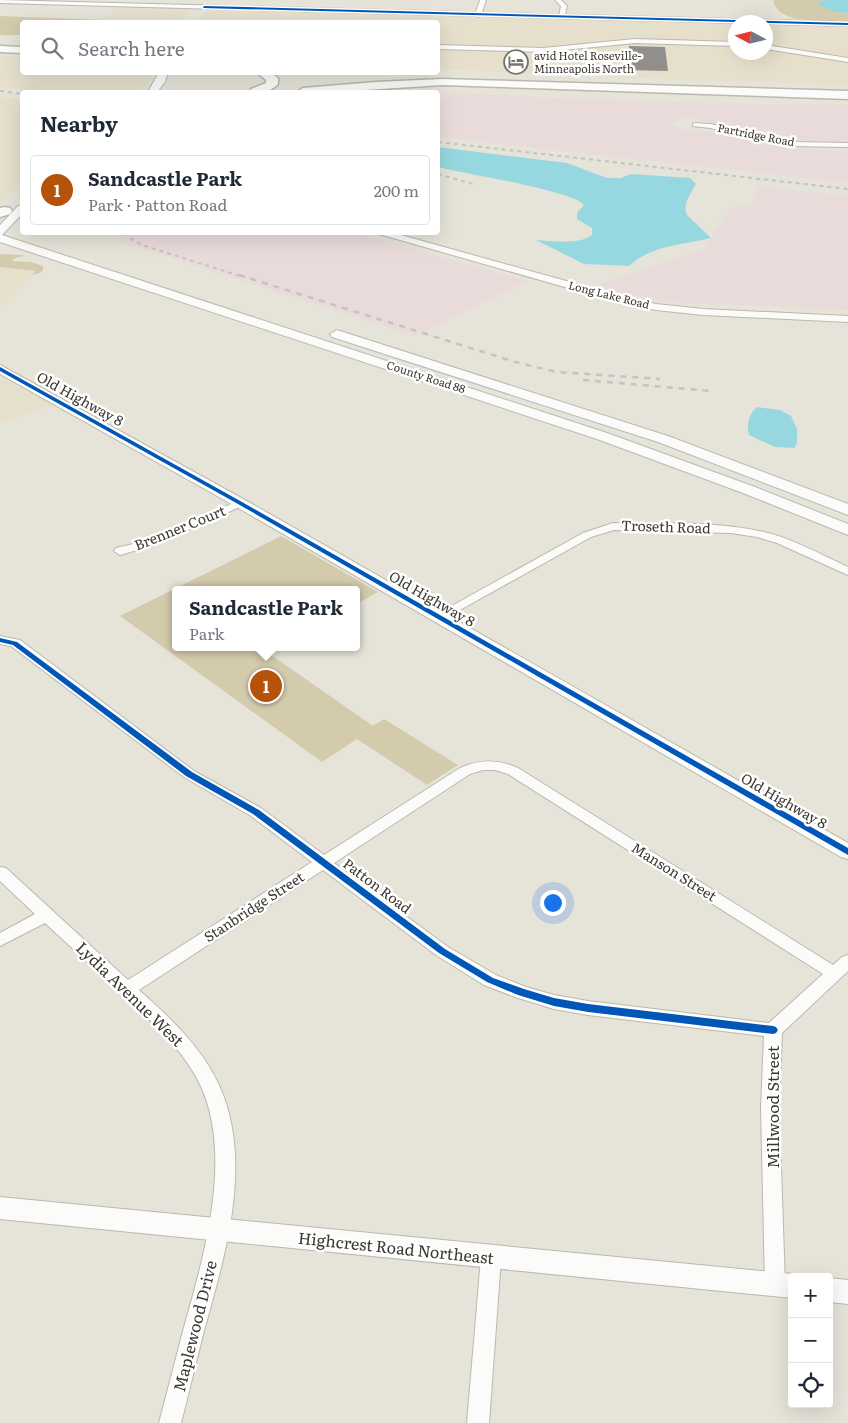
<!DOCTYPE html>
<html lang="en">
<head>
<meta charset="utf-8">
<style>
  body { margin:0; font-family:Literata,serif; background:#f2f2f3; color:#1f2937 }
  .controls { position:absolute; right:15px; bottom:15px; display:grid; overflow:hidden; border-radius:5px; box-shadow:0 5px 20px #0002 }
  .controls button { width:45px; height:45px; display:grid; place-items:center; padding:0; border:0; border-bottom:1px solid #e0e1e3; background:#fff; color:#1f2937; font:25px sans-serif }
  .compass { position:absolute; left:728px; top:15px; width:45px; height:45px; border-radius:50%; background:#fff; box-shadow:0 5px 20px #0002; rotate:277deg }
  .you { position:absolute; left:552px; top:902px; width:18px; height:18px; margin:-12px; border:4px solid #fff; border-radius:50%; background:#1a73e8; box-shadow:0 0 0 8px #1a73e833 }
  .badge { display:grid; place-items:center; width:32px; height:32px; border-radius:50%; background:#b45309; color:#fff; font-size:16px; font-weight:700 }
  .pin { position:absolute; translate:-50% -50%; border:2px solid #fff; box-shadow:0 1px 5px #0006 }
  .popup { position:absolute; left:172px; top:586px; width:188px; height:65px; box-sizing:border-box; display:grid; place-content:center; border-radius:5px; background:#fff; filter:drop-shadow(0 1px 4px #0005); font-size:16px; white-space:nowrap; color:#747a83 }
  .popup b { font-size:19px; color:#1f2937 }
  .popup::after { content:''; position:absolute; left:50%; top:100%; margin-left:-10px; border:10px solid transparent; border-top-color:#fff }
  .list { margin:0; padding:0; list-style:none }
  h2 { display:flex; justify-content:space-between; align-items:center; height:65px; margin:0; padding:0 20px; font-size:21px }
  h2 small { font-size:16px; font-weight:400; color:#747a83 }
  .list li { display:grid; grid-template-columns:32px 1fr auto; gap:15px; align-items:center; box-sizing:border-box; height:70px; margin:0 10px 10px; padding:0 10px; border:1px solid #e0e1e3; border-radius:5px }
  .list b { display:block; font-size:19px; white-space:nowrap }
  .list p { margin:0; font-size:16px; white-space:nowrap; color:#747a83 }
  .list em { font-size:16px; font-style:normal; color:#747a83 }
  .icon { flex:none; width:28px; height:28px; fill:none; stroke:currentColor; stroke-width:2; stroke-linecap:round; stroke-linejoin:round }
  .map { position:relative; flex:none; width:848px; height:1423px; overflow:hidden }
  .search { position:absolute; background:#fff; box-shadow:0 5px 20px #0002; left:20px; top:20px; width:420px; height:55px; display:flex; align-items:center; gap:12px; box-sizing:border-box; padding:0 18px; border-radius:5px; color:#747a83; font-size:19px }
  .panel { position:absolute; background:#fff; box-shadow:0 5px 20px #0002; left:20px; top:90px; width:420px; height:145px; border-radius:5px }
  .map>svg:first-child { display:block }
  .built { fill:#e5dfcc }
  .industrial { fill:#eadbdb }
  .green { fill:#d4cbad }
  .water { fill:#97d8e0 }
  .building { fill:#928e8b }
  .lines { fill:none; stroke-linecap:round; stroke-linejoin:round }
  .minor-casing { stroke:#bab8b0; stroke-width:2 }
  .tertiary-casing { stroke:#bab8b0; stroke-width:2 }
  .secondary-casing { stroke:#bab8b0; stroke-width:2 }
  .motorway-casing { stroke:#bab8b0; stroke-width:3 }
  .minor { fill:#fbfbf9; fill-rule:evenodd }
  .tertiary { fill:#fbfbf9; fill-rule:evenodd }
  .secondary { fill:#fbfbf9; fill-rule:evenodd }
  .motorway { fill:#fbfbf9; fill-rule:evenodd }
  .rail-far1 { stroke:#c3c3c0; stroke-width:2; stroke-dasharray:4 4; stroke-linecap:butt }
  .rail { stroke:#c3c3c0; stroke-width:2.5; stroke-dasharray:6 6; stroke-linecap:butt }
  .cycleway-casing { stroke:#fff; stroke-width:3 }
  .cycleway { fill:#0057b8; fill-rule:evenodd }
  .labels { text-anchor:middle; stroke-width:5; stroke-linejoin:round; paint-order:stroke }
  .far-poi-label { font-size:11px; fill:#3a3831; stroke:#fff; text-anchor:start }
  .far-street-label { font-size:11px; fill:#3a3831; stroke:#fff }
  .street-label { font-size:14px; fill:#3a3831; stroke:#fff }
  .near-street-label { font-size:16px; fill:#3a3831; stroke:#fff }
</style>
</head>
<body>
<div class="map">
<svg width="848" height="1423" viewBox="0 0 848 1423">
  <rect width="100%" height="100%" fill="#e6e3d9"/>
  <!-- built -->
  <g class="built">
    <path d="M 119,6 L 186,9 L 191,11 L 180,22 L 103,20 Z"/>
    <path d="M 208,9 L 736,22 L 736,52 L 766,52 L 766,23 L 848,25 L 848,85 L 583,76 L 438,69 L 438,22 L 196,22 Z"/>
    <path d="M 0,56 L 22,58 L 22,72 L 153,73 L 148,82 L 140,92 L 52,92 L 0,87 Z"/>
    <path d="M 0,97 L 22,99 L 22,182 L 2,203 L 0,202 Z"/>
    <path d="M 0,267 L 36,271 L 0,308 Z"/>
    <path d="M 0,378 L 53,405 L 0,424 Z"/>
  </g>
  <!-- industrial -->
  <g class="industrial">
    <path d="M 405,92 L 440,92 L 554,98 L 769,105 L 848,105 L 848,142 L 790,140 L 684,117 L 671,123 L 683,130 L 716,132 L 784,148 L 848,151 L 848,183 L 438,137 L 438,92 Z"/>
    <path d="M 760,186 L 848,196 L 848,310 L 662,302 L 594,286 L 704,248 L 731,207 L 751,204 Z"/>
    <path d="M 117,233 L 355,233 L 528,281 L 415,336 L 121,242 Z"/>
  </g>
  <!-- green -->
  <g class="green">
    <path d="M 773,0 L 825,0 L 821,1 L 834,12 L 848,13 L 848,21 C 827,20 778,26 773,0 Z"/>
    <path d="M 0,16 L 158,22 L 22,22 L 22,35 L 0,35 Z"/>
    <path d="M 0,254 L 23,255 L 24,256 L 15,258 L 12,261 L 31,262 L 43,266 L 43,270 L 40,273 L 32,275 L 36,271 L 0,267 Z"/>
    <path d="M 281,536 L 378,592 L 356,604 L 356,590 L 176,590 L 176,647 L 276,647 L 267,652 L 373,726 L 384,719 L 458,765 L 427,785 L 357,739 L 322,762 L 120,616 Z"/>
  </g>
  <!-- water -->
  <g class="water">
    <path d="M 825,0 L 848,0 L 848,13 L 834,12 L 816,3 Z"/>
    <path d="M 438,147 L 567,163 L 607,178 L 621,178 L 631,174 L 690,178 L 696,184 C 691,194 682,203 687,215 L 711,238 C 683,245 651,245 629,266 L 584,264 L 536,240 C 552,241 579,245 592,235 L 592,228 L 577,219 L 577,213 L 584,205 C 571,190 464,174 438,167 Z"/>
    <path d="M 757,407 L 780,410 L 791,416 L 797,429 L 797,443 L 794,448 L 775,447 L 749,435 C 746,424 749,414 757,407 Z"/>
  </g>
  <!-- building -->
  <g class="building">
    <path d="M 629,46 L 665,47 L 668,71 L 628,70 L 627,51 L 629,51 Z"/>
    <path d="M 510,54 L 525,55 L 522,68 L 508,68 Z"/>
  </g>
  <g class="lines">
    <!-- minor casing -->
    <g class="minor-casing">
      <g id="minor">
        <path d="M 480,0 L 486,0 L 481,15 L 478,17 L 475,15 Z"/>
        <path d="M 555,0 L 561,0 L 567,6 L 564,18 L 559,17 L 561,6 Z"/>
        <path d="M 695,123 L 710,124 L 793,142 L 848,143 L 848,147 L 793,146 L 710,128 L 693,126 L 693,124 Z"/>
        <path d="M 240,500 L 246,503 L 244,505 L 154,545 L 120,555 L 114,551 L 116,548 L 146,541 Z"/>
        <path d="M 613,523 C 660,524 713,521 759,531 C 790,537 819,554 848,567 L 848,575 L 777,543 L 757,537 L 731,533 L 614,530 L 591,537 L 442,620 L 438,621 L 432,617 L 583,533 Z"/>
        <path d="M 0,636 L 20,640 L 194,771 L 261,808 L 324,855 L 460,768 C 480,759 498,759 518,768 L 833,965 L 842,957 L 848,955 L 848,971 L 782,1033 L 779,1108 L 785,1285 L 782,1292 L 775,1294 L 768,1292 L 765,1285 L 761,1108 L 764,1036 L 588,1015 L 554,1009 L 515,997 L 484,985 L 436,955 L 323,870 L 139,990 C 170,1018 201,1046 219,1085 C 254,1162 225,1255 204,1331 C 196,1362 189,1392 181,1423 L 159,1423 C 167,1392 175,1362 183,1331 C 204,1255 239,1143 192,1070 C 174,1041 148,1018 123,995 C 97,971 71,947 45,923 L 0,946 L 0,933 L 35,914 L 0,881 L 0,867 L 6,868 L 128,980 L 312,862 L 251,816 L 184,777 L 11,646 L 0,644 ZM 483,770 L 495,770 L 508,774 L 823,974 L 769,1023 L 588,1001 L 554,995 L 526,987 L 496,975 L 448,947 L 334,863 L 470,774 Z"/>
        <path d="M 491,1249 L 498,1252 L 501,1258 L 489,1423 L 467,1423 L 481,1258 L 484,1252 Z"/>
      </g>
    </g>
    <!-- tertiary casing -->
    <g class="tertiary-casing">
      <g id="tertiary">
        <path d="M 0,0 L 848,22 L 848,26 L 0,3 Z"/>
        <path d="M 635,39 L 736,42 L 736,46 L 635,43 L 543,52 L 438,49 L 438,45 L 543,48 Z"/>
        <path d="M 766,45 L 848,58 L 848,62 L 766,49 Z"/>
        <path d="M 372,232 L 390,232 L 609,293 L 656,304 L 703,309 L 848,316 L 848,322 L 703,315 L 656,310 L 603,298 Z"/>
        <path d="M 0,365 L 245,500 L 848,843 L 848,859 L 841,857 L 235,506 L 0,374 Z"/>
        <path d="M 0,1197 L 792,1274 L 799,1277 L 792,1277 L 792,1298 L 0,1219 Z"/>
        <path d="M 829,1278 L 848,1280 L 848,1304 L 829,1302 Z"/>
      </g>
    </g>
    <!-- secondary casing -->
    <g class="secondary-casing">
      <g id="secondary">
        <path d="M 159,72 L 168,72 L 165,82 L 157,92 L 148,92 Z"/>
        <path d="M 22,205 L 22,214 L 2,235 L 607,433 L 755,487 L 848,524 L 848,535 L 743,493 L 597,439 L 0,242 L 0,225 L 18,206 Z"/>
        <path d="M 337,330 L 668,436 L 848,504 L 848,515 L 658,442 L 332,337 L 330,334 Z"/>
      </g>
    </g>
    <!-- motorway casing -->
    <g class="motorway-casing">
      <g id="motorway">
        <path d="M 0,46 L 22,47 L 22,53 L 0,52 Z"/>
        <path d="M 256,72 L 270,72 L 278,78 L 278,84 C 270,93 261,92 249,92 L 251,89 L 266,83 L 266,80 Z"/>
        <path d="M 442,79 L 848,91 L 848,99 L 442,85 L 334,92 L 297,92 L 303,88 L 376,82 Z"/>
        <path d="M 5,207 L 10,208 L 12,211 L 10,214 L 0,217 L 0,208 Z"/>
      </g>
    </g>
    <!-- minor -->
    <use href="#minor" class="minor"/>
    <!-- tertiary -->
    <use href="#tertiary" class="tertiary"/>
    <!-- secondary -->
    <use href="#secondary" class="secondary"/>
    <!-- motorway -->
    <use href="#motorway" class="motorway"/>
    <!-- rail-far1 -->
    <g class="rail-far1">
      <path d="M 0,91 L 22,94"/>
      <path d="M 438,142 L 848,189"/>
      <path d="M 438,174 L 473,184"/>
      <path d="M 125,232 L 131,239 L 145,246 L 243,277"/>
    </g>
    <!-- rail -->
    <g class="rail">
      <path d="M 239,275 L 515,362 L 557,372 L 660,379"/>
      <path d="M 583,380 L 712,391"/>
    </g>
    <!-- cycleway casing -->
    <g class="cycleway-casing">
      <g id="cycleway">
        <path d="M 204,6 L 848,23 L 848,25 L 203,8 Z"/>
        <path d="M 0,367 L 242,502 L 848,848 L 848,855 L 238,504 L 0,371 Z"/>
        <path d="M 0,638 L 17,642 L 192,772 L 259,810 L 445,949 L 493,978 L 524,989 L 554,998 L 588,1004 L 773,1026 L 776,1027 L 778,1030 L 776,1033 L 773,1034 L 588,1012 L 554,1006 L 518,995 L 487,982 L 439,953 L 253,814 L 186,776 L 13,645 L 0,642 Z"/>
      </g>
    </g>
    <!-- cycleway -->
    <use href="#cycleway" class="cycleway"/>
  </g>
  <!-- icons -->
  <defs>
    <g id="hotel-ring" transform="scale(1.25)"><circle r="9.5" fill="#fff" stroke="#76746c" stroke-width="1.5"/><path d="M-6-4.5h1.5V1H6V5H4.5V3h-9V5H-6ZM-4 0a1.8 1.8 0 1 1 3.6 0ZM.5 0V-2.5h3Q6-2.5 6 0Z" fill="#76746c"/></g>
  </defs>
  <g fill-rule="evenodd">
    <use href="#hotel-ring" x="516" y="62"/>
  </g>
  <g class="labels">
    <!-- far-poi labels -->
    <g class="far-poi-label">
      <text x="534" y="60">avid Hotel Roseville-<tspan x="534" dy="13">Minneapolis North</tspan></text>
    </g>
    <!-- far-street labels -->
    <g class="far-street-label">
      <text transform="translate(756 135) rotate(11)" y="4">Partridge Road</text>
      <text transform="translate(609 295) rotate(14)" y="4">Long Lake Road</text>
      <text transform="translate(426 377) rotate(18)" y="4">County Road 88</text>
    </g>
    <!-- street labels -->
    <g class="street-label">
      <text transform="translate(80 399) rotate(29)" y="5">Old Highway 8</text>
      <text transform="translate(666 527) rotate(2)" y="5">Troseth Road</text>
      <text transform="translate(180 528) rotate(-22)" y="5">Brenner Court</text>
      <text transform="translate(432 599) rotate(30)" y="5">Old Highway 8</text>
      <text transform="translate(784 801) rotate(30)" y="5">Old Highway 8</text>
      <text transform="translate(674 872) rotate(32)" y="5">Manson Street</text>
      <text transform="translate(377 886) rotate(37)" y="5">Patton Road</text>
      <text transform="translate(254 907) rotate(-33)" y="5">Stanbridge Street</text>
    </g>
    <!-- near-street labels -->
    <g class="near-street-label">
      <text transform="translate(130 994) rotate(44)" y="6">Lydia Avenue West</text>
      <text transform="translate(773 1107) rotate(-90)" y="6">Millwood Street</text>
      <text transform="translate(396 1248) rotate(6)" y="6">Highcrest Road Northeast</text>
      <text transform="translate(195 1326) rotate(-76)" y="6">Maplewood Drive</text>
    </g>
  </g>
</svg>
<div class="controls">
<button>+</button>
<button>−</button>
<button><svg class="icon" aria-label="locate" viewBox="0 0 24 24"><circle cx="12" cy="12" r="6"/><path d="M12 2v4M12 18v4M2 12h4M18 12h4"/></svg></button>
</div>
<svg class="compass" viewBox="-18 -18 36 36"><path d="M0-13l5 13h-10z" fill="#e53935"/><path d="M0 13l5-13h-10z" fill="#747a83"/></svg>
<div class="you"></div>
<div class="pin badge" style="left:266px;top:686px">1</div>
<div class="popup"><b>Sandcastle Park</b>Park</div>
<div class="search"><svg class="icon" aria-label="search" viewBox="0 0 24 24"><circle cx="10" cy="10" r="6"/><path d="M15 15l6 6"/></svg>Search here</div>
<section class="panel">
<h2>Nearby<small></small></h2>
<ul class="list">
<li><span class="badge">1</span><div><b>Sandcastle Park</b><p>Park · Patton Road</p></div><em>200 m</em></li>
</ul>
</section>
</div>
</body>
</html>
